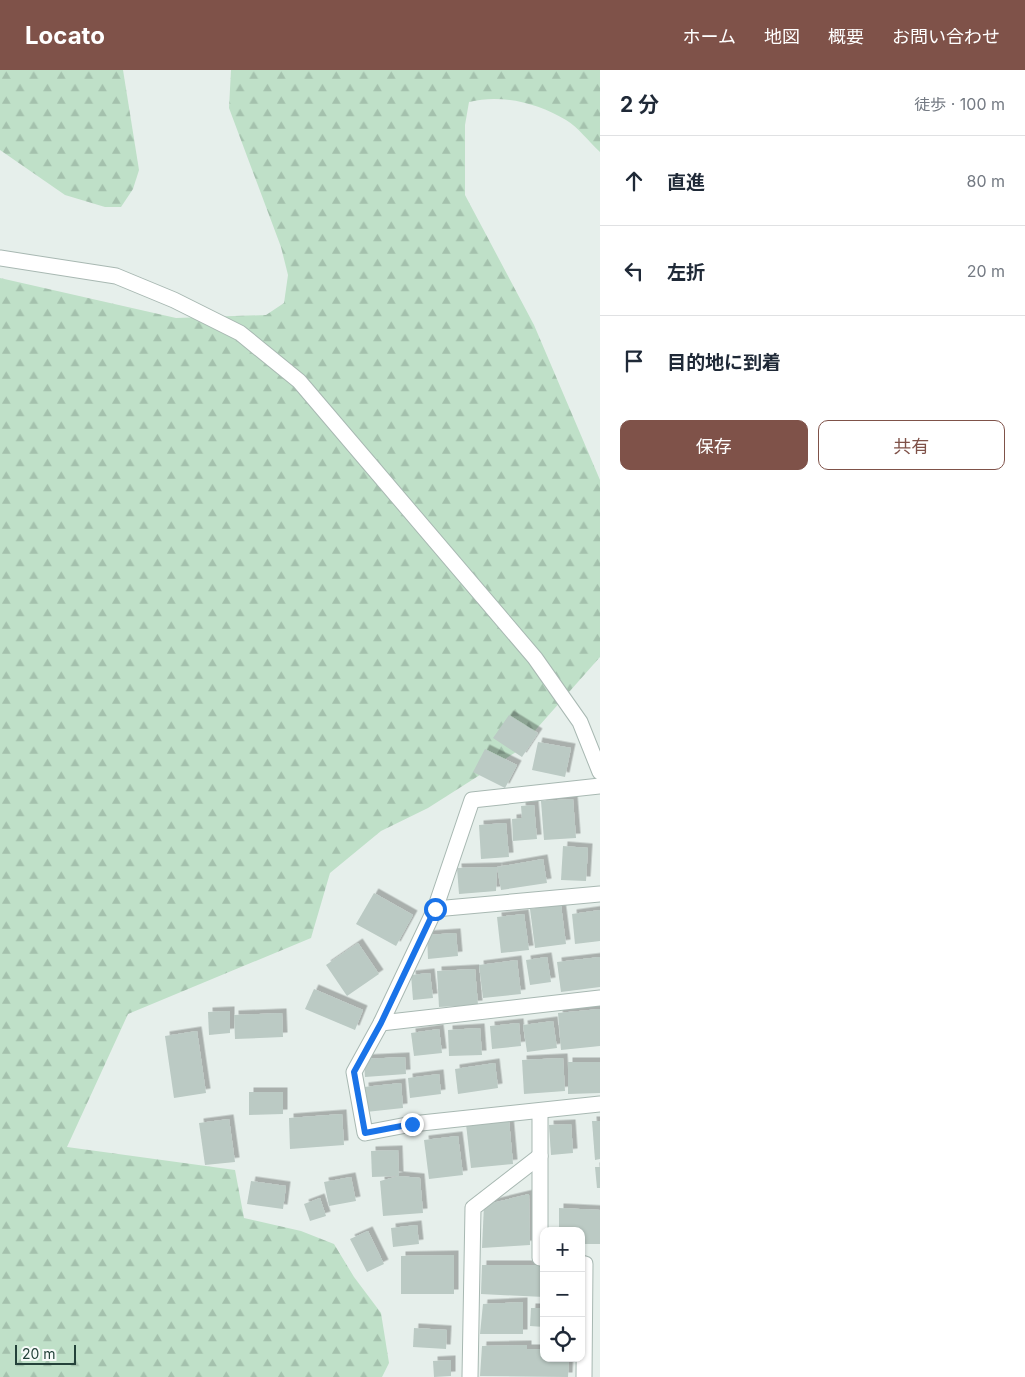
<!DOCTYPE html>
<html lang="ja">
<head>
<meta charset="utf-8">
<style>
  body { margin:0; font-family:Inter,"Noto Sans JP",sans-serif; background:#f6f6f7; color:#1f2937 }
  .controls { position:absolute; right:15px; bottom:15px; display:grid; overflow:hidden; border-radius:10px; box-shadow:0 1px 4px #0004 }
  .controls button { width:45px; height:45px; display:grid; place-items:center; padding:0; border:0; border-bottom:1px solid #e0e1e3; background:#fff; color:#1f2937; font:25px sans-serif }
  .scale { position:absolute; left:15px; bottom:12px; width:61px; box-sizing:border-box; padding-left:5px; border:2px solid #24423a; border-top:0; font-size:14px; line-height:18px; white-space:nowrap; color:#24423a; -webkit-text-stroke:4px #f7fbf9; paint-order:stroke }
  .stop { position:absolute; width:15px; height:15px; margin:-11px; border:4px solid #1a73e8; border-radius:50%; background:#fff }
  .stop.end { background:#1a73e8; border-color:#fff; box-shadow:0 1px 5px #0008 }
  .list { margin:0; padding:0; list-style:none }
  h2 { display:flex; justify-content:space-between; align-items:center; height:65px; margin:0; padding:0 20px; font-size:21px }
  h2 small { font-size:16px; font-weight:400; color:#747a83 }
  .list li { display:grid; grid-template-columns:32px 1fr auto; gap:15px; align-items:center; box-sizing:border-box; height:90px; padding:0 20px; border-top:1px solid #e0e1e3 }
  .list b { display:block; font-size:19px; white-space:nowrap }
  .list em { font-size:16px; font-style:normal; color:#747a83 }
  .actions { display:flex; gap:10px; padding:15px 20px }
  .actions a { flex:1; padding:11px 0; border:1px solid #7f5249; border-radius:10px; text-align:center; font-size:18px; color:#7f5249 }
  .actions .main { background:#7f5249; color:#fff }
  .icon { flex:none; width:28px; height:28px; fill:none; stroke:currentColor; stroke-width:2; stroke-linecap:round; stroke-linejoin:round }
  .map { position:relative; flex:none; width:600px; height:1307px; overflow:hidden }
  header { display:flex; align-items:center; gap:30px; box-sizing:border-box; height:70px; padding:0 25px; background:#7f5249; color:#fff }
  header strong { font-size:24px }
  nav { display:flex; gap:28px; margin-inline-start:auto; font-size:18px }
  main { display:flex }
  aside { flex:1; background:#fff }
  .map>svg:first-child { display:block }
  .forest { fill:url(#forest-firs) }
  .building { fill:#bbcac4; filter:url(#shadow) }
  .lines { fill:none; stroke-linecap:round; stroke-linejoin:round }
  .minor-casing { stroke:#a8b8b2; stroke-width:17 }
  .minor { stroke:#fff; stroke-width:15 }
  .route { stroke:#1a73e8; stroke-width:6 }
</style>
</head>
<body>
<header>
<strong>Locato</strong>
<nav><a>ホーム</a><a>地図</a><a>概要</a><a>お問い合わせ</a></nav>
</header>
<main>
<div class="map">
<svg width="600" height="1307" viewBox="0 0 600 1307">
  <defs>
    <pattern id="forest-firs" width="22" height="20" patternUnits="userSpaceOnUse" patternTransform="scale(1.25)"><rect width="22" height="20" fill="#bfe0c8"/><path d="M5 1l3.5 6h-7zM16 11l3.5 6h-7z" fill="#a4c1ad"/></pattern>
    <filter id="shadow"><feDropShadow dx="4.5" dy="-4.5" stdDeviation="0" flood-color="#0004"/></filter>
  </defs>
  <rect width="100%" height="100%" fill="#e6efeb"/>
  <!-- forest -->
  <g class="forest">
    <path d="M 0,0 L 123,0 L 139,100 L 133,119 L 121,137 L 105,137 L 65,125 L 0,80 Z"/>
    <path d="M 231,0 L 600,0 L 600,82 C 589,72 578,57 566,50 C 537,33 502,24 469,32 L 465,55 L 465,125 L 534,255 L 600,410 L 600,587 L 516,682 L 428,738 L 381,761 L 330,803 L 311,868 L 128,944 L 67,1077 L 235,1100 L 244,1148 L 301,1161 L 334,1174 L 354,1207 L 381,1243 L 389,1293 L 382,1307 L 0,1307 L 0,208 L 176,248 L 266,245 L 284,233 L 288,205 L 281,177 L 229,38 Z"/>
  </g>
  <!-- building -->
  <g class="building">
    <path d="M 509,645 L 538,663 L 522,687 L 493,668 Z"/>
    <path d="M 538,672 L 571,678 L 565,707 L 532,700 Z"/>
    <path d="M 485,679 L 517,695 L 505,718 L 473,702 Z"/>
    <path d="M 573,729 L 576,768 L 544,770 L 541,731 Z"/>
    <path d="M 534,735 L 537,769 L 513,771 L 512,749 L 522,748 L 521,736 Z"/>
    <path d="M 506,753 L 509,787 L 481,789 L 479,755 Z"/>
    <path d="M 563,776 L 588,778 L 586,811 L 561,810 Z"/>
    <path d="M 543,789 L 547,813 L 501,820 L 497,797 Z"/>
    <path d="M 497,797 L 496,821 L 459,824 L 457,798 Z"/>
    <path d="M 374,823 L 413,845 L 396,876 L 356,854 Z"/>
    <path d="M 561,835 L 566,874 L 535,878 L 530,839 Z"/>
    <path d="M 600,840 L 600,871 L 575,874 L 572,844 Z"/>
    <path d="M 524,844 L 529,880 L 501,883 L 497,847 Z"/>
    <path d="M 456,863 L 458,886 L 428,889 L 427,865 Z"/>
    <path d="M 358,873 L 379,904 L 347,926 L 326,895 Z"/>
    <path d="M 547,887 L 551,912 L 530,915 L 526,890 Z"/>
    <path d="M 600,887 L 600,917 L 561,922 L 557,892 Z"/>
    <path d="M 517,890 L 521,924 L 483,928 L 479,895 Z"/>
    <path d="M 475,899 L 478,935 L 439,937 L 437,901 Z"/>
    <path d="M 430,903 L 433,928 L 413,930 L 411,905 Z"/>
    <path d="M 314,919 L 363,940 L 355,960 L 305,939 Z"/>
    <path d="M 600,939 L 600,976 L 561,980 L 558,943 Z"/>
    <path d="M 230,941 L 230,963 L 209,965 L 208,942 Z"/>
    <path d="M 282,943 L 283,967 L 235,969 L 234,945 Z"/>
    <path d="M 553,951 L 557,978 L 527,982 L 523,955 Z"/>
    <path d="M 519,953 L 521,976 L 492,979 L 490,956 Z"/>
    <path d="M 480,958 L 482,985 L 449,986 L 448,960 Z"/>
    <path d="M 439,959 L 442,983 L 414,986 L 411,963 Z"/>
    <path d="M 197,961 L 206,1023 L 174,1028 L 165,966 Z"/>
    <path d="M 405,987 L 406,1004 L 365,1007 L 364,989 Z"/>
    <path d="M 563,988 L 565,1021 L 524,1024 L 522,990 Z"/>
    <path d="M 568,992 L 600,992 L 600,1023 L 568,1024 Z"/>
    <path d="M 495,993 L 498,1018 L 458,1024 L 455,999 Z"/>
    <path d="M 439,1004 L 441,1024 L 410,1028 L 408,1008 Z"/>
    <path d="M 401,1013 L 403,1038 L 366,1042 L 364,1017 Z"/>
    <path d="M 249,1022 L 283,1022 L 283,1044 L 249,1045 Z"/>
    <path d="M 342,1044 L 344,1075 L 290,1079 L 289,1048 Z"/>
    <path d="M 229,1049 L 235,1092 L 205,1095 L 199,1053 Z"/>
    <path d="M 509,1050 L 513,1094 L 471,1098 L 466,1054 Z"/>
    <path d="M 592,1051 L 600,1051 L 600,1089 L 595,1090 Z"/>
    <path d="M 571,1054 L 573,1083 L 551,1085 L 549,1055 Z"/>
    <path d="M 458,1066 L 463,1105 L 429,1109 L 424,1070 Z"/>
    <path d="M 398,1080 L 399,1106 L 372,1107 L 371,1081 Z"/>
    <path d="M 595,1097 L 600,1097 L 600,1118 L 597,1118 Z"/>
    <path d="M 399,1106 L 420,1108 L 423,1143 L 383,1146 L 380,1111 Z"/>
    <path d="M 351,1107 L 356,1131 L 329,1136 L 324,1112 Z"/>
    <path d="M 251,1111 L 286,1116 L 283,1139 L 247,1134 Z"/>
    <path d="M 529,1124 L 530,1175 L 482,1178 L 484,1135 Z"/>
    <path d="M 320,1128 L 326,1146 L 310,1151 L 304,1134 Z"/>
    <path d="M 559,1138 L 600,1140 L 600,1174 L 581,1174 L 581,1161 L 559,1161 Z"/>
    <path d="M 417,1155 L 419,1174 L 393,1177 L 391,1158 Z"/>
    <path d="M 368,1161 L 384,1194 L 367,1202 L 350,1169 Z"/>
    <path d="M 454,1185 L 454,1224 L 401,1224 L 401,1186 Z"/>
    <path d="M 482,1195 L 544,1195 L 544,1227 L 481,1224 Z"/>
    <path d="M 523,1232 L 523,1264 L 480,1264 L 483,1234 Z"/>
    <path d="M 531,1238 L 544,1238 L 544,1257 L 530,1256 Z"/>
    <path d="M 414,1258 L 447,1260 L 446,1279 L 413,1277 Z"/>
    <path d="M 527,1275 L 527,1279 L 544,1279 L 544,1288 L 569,1288 L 568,1307 L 480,1306 L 482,1276 Z"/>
    <path d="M 451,1290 L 451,1306 L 434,1307 L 433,1291 Z"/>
  </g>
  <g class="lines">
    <!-- minor casing -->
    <g class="minor-casing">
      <g id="minor">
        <path d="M 0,188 L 116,206 L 174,230 L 240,263 L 299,311 L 535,588 L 580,652 L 600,702"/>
        <path d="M 600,716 L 472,730 L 435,839 L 381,953 L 354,1002 L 365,1063 L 412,1054 L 600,1034"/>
        <path d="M 435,839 L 600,824"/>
        <path d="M 381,953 L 600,928"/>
        <path d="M 540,1041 L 540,1188 L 544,1188"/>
        <path d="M 581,1193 L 585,1194 L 584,1307"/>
        <path d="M 470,1307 L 473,1138 L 540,1086"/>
      </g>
    </g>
    <!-- minor -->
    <use href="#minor" class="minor"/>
  </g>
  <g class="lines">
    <!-- route -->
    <path class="route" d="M 412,1054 L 365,1063 L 354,1002 L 381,953 L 435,839"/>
  </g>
</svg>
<div class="controls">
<button>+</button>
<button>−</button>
<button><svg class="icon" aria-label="locate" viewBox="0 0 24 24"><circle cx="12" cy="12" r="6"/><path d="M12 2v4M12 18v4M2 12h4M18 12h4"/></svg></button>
</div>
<div class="scale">20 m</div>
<div class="stop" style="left:435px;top:839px"></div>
<div class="stop end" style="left:412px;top:1054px"></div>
</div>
<aside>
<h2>2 分<small>徒歩 · 100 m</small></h2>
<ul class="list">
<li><svg class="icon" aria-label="ahead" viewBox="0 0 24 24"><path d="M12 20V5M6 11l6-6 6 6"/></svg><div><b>直進</b></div><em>80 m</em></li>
<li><svg class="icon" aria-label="left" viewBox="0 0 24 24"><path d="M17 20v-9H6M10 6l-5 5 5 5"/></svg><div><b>左折</b></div><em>20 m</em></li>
<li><svg class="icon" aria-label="arrive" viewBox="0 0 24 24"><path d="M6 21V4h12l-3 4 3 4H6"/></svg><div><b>目的地に到着</b></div></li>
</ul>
<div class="actions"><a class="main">保存</a><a>共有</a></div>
</aside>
</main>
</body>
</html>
